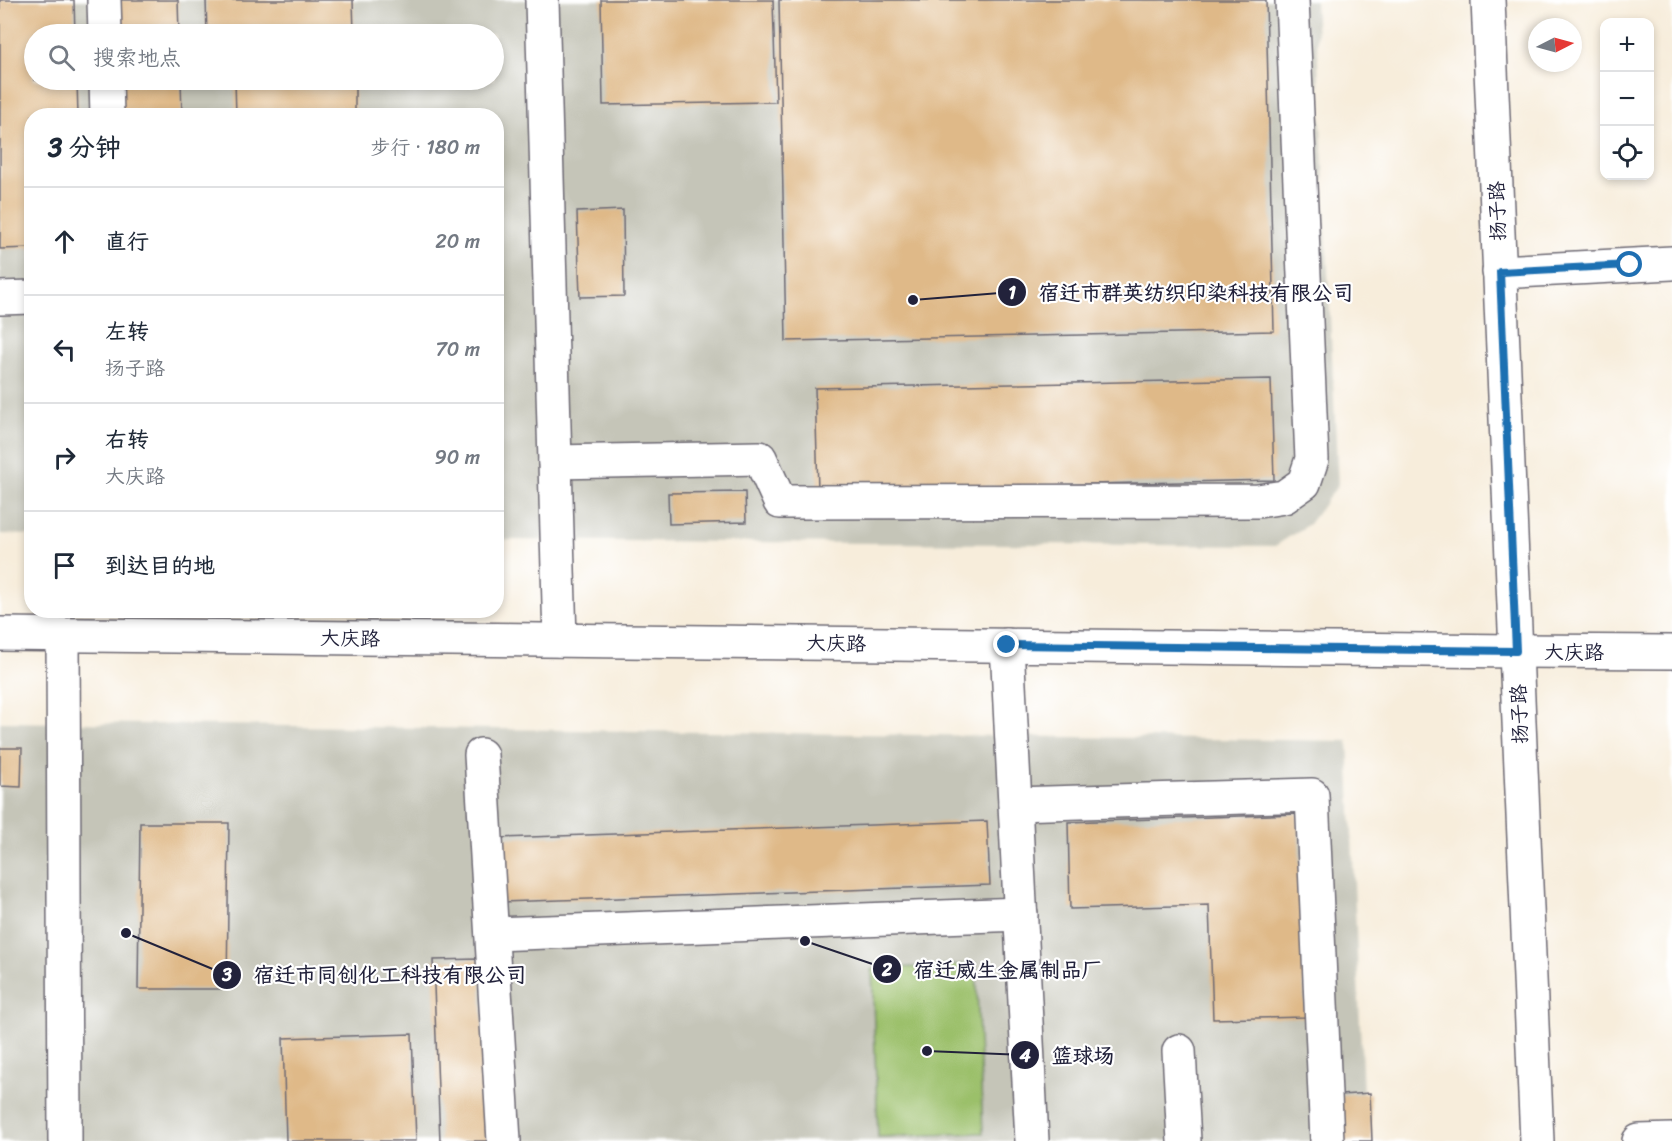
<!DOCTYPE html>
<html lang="zh">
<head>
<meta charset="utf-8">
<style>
  body { margin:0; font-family:Sriracha,"LXGW WenKai TC",sans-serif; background:#f2f2f3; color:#1f2937 }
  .controls { position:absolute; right:18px; top:18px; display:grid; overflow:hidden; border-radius:12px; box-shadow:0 3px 9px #0003 }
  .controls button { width:54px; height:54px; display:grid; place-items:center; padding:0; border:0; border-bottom:2px solid #e0e1e3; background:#fff; color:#1f2937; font:30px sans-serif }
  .compass { position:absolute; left:1528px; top:18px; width:54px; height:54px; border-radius:50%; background:#fff; box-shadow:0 3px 9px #0003; rotate:84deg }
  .stop { position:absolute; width:18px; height:18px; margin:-14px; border:4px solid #1f6fb2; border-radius:50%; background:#fff }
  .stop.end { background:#1f6fb2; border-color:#fff; box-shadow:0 2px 6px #0008 }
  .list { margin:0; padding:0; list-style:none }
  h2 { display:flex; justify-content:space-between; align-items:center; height:78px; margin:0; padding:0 24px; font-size:26px }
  h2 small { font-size:20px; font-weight:400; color:#747a83 }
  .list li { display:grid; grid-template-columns:39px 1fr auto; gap:18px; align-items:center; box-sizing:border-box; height:108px; padding:0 24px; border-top:2px solid #e0e1e3 }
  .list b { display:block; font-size:22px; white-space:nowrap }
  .list p { margin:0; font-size:20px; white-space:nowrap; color:#747a83 }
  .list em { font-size:20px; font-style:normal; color:#747a83 }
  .icon { flex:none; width:33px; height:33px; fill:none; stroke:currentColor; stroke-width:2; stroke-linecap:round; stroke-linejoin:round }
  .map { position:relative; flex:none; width:1672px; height:1141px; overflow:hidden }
  .search { position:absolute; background:#fff; box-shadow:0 3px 9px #0003; left:24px; top:24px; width:480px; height:66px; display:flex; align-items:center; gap:15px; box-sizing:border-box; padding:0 21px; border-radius:33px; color:#747a83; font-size:22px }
  .panel { position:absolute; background:#fff; box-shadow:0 3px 9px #0003; left:24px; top:108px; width:480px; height:510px; border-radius:24px }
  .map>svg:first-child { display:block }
  .industrial { fill:#c5c5b8; fill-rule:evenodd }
  .green { fill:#9bc06b; stroke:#5e7153; stroke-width:1.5 }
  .building { fill:#dfb988 }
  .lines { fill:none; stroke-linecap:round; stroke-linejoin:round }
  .minor-casing { stroke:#6d6973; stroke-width:36 }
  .minor { stroke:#fff; stroke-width:33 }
  .route { stroke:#1f6fb2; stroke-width:8 }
  .labels { text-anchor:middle; stroke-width:4.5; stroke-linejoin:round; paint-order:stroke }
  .street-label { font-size:20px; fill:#22223b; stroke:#fff }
  .leader { fill:none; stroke:#22223b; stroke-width:2 }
  .callout-dot { fill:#22223b; stroke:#fff; stroke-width:2 }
  .mark-label { font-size:18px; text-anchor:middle; font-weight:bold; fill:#fff }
  .callout-label { font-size:21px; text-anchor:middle; font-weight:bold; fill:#22223b; stroke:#fff; stroke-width:4.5; stroke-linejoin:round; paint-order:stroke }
</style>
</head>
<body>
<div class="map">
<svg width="1672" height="1141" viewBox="0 0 1672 1141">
  <rect width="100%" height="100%" fill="#fff"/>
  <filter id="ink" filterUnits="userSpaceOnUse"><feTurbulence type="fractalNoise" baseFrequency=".0167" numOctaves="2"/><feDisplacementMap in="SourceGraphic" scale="12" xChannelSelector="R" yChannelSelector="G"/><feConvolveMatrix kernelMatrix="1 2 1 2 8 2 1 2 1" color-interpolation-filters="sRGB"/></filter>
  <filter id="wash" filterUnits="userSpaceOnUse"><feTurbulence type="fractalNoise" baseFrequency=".008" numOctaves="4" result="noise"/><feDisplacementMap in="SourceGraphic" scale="24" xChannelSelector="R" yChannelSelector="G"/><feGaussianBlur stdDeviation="1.35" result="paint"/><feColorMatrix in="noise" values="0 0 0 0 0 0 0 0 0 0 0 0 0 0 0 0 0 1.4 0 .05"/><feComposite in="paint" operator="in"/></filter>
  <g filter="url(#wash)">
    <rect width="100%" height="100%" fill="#f7eddb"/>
    <!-- industrial -->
    <g class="industrial">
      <path d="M 0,0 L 1315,0 L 1338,485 L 1309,524 L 1275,546 L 497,540 L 496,116 L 32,116 L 31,535 L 0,534 ZM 34,34 L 494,34 L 494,80 L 34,80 Z"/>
      <path d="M 0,722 L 1348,741 L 1365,1141 L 0,1141 Z"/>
    </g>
    <!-- green -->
    <path class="green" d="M 976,964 L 983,1133 L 878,1137 L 872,969 Z"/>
    <g id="blocks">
      <!-- building -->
      <g class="building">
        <path d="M 0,0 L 74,0 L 75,34 L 34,34 L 34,80 L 77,80 L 78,116 L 32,116 L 32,248 L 0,249 Z"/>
        <path d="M 116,0 L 178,0 L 179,34 L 117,34 Z"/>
        <path d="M 206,0 L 353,0 L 354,34 L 207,34 Z"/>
        <path d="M 601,0 L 773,0 L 776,102 L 603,105 Z"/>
        <path d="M 779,0 L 1266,0 L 1274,331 L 786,341 Z"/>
        <path d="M 119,80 L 181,80 L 182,116 L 120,116 Z"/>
        <path d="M 235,80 L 355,80 L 355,116 L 236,116 Z"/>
        <path d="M 623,210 L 624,296 L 580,297 L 577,212 Z"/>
        <path d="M 1271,379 L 1274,480 L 818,490 L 815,388 Z"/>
        <path d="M 745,492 L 746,522 L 669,524 L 668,493 Z"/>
        <path d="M 0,748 L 22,748 L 21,787 L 0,786 Z"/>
        <path d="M 1298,814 L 1305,1017 L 1213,1019 L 1209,905 L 1070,909 L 1068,822 Z"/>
        <path d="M 987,821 L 990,885 L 502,902 L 499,838 Z"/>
        <path d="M 140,823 L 229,823 L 227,989 L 138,989 Z"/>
        <path d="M 480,959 L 487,1141 L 440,1141 L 433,960 Z"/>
        <path d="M 412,1034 L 416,1141 L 286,1141 L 283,1038 Z"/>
        <path d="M 1370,1093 L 1372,1141 L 1343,1141 L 1341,1095 Z"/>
      </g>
    </g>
  </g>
  <g filter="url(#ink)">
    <use href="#blocks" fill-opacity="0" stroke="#6d6973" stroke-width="1.5"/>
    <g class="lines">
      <!-- minor casing -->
      <g class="minor-casing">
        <g id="minor">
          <path d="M 104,0 L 105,34"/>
          <path d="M 542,0 L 560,640"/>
          <path d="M 1488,0 L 1537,1141"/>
          <path d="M 106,80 L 107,116"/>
          <path d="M 1499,272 L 1672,263"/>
          <path d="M 0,298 L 32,297"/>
          <path d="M 555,462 L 760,458 L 780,502 L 1258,501 L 1284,497 L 1304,483 L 1312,459 L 1292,0"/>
          <path d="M 0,634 L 1516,651 L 1672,652"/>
          <path d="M 63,635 L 65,1141"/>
          <path d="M 1007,645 L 1032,1141"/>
          <path d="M 481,755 L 504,1141"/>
          <path d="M 1015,804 L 1312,795 L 1327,1141"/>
          <path d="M 492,934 L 1021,914"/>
          <path d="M 1179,1051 L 1184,1141"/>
          <path d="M 1639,1141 L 1672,1140"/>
        </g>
      </g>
      <!-- minor -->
      <use href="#minor" class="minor"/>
    </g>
  </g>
  <g class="lines" filter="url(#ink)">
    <!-- route -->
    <path class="route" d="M 1007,645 L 1516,651 L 1500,272 L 1630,265"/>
  </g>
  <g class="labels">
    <!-- street labels -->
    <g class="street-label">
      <text transform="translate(1497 211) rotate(-92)" y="7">扬子路</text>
      <text transform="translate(350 638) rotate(1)" y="7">大庆路</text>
      <text transform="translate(836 643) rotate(1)" y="7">大庆路</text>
      <text x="1574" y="659">大庆路</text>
      <text transform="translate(1519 714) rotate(-92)" y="7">扬子路</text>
    </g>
  </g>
  <!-- callouts -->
  <path class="leader" d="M913 300L1012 292M805 941L887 969M126 933L227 975M927 1051L1025 1055"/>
  <g class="callout-dot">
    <circle cx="913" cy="300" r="6"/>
    <circle cx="805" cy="941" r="6"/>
    <circle cx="126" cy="933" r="6"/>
    <circle cx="927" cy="1051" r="6"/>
    <circle cx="1012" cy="292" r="15"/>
    <circle cx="887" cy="969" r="15"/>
    <circle cx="227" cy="975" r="15"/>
    <circle cx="1025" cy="1055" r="15"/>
  </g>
  <g class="mark-label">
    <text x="1012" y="299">1</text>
    <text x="887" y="976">2</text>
    <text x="227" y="981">3</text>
    <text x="1025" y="1062">4</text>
  </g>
  <g class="callout-label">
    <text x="1196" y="300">宿迁市群英纺织印染科技有限公司</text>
    <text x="1008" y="977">宿迁威生金属制品厂</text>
    <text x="390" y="982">宿迁市同创化工科技有限公司</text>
    <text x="1083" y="1063">篮球场</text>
  </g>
</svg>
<div class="controls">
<button>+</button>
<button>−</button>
<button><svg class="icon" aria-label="locate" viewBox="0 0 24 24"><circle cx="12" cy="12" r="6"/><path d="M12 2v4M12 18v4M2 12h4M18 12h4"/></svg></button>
</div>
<svg class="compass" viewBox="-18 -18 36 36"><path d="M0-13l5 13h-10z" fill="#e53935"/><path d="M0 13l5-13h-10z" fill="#747a83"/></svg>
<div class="stop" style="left:1630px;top:265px"></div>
<div class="stop end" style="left:1007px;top:645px"></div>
<div class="search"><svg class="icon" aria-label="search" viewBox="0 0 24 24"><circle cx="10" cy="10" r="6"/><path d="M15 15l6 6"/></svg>搜索地点</div>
<section class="panel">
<h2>3 分钟<small>步行 · 180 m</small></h2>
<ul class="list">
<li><svg class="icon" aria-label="ahead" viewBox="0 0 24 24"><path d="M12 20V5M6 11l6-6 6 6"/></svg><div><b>直行</b></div><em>20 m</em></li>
<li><svg class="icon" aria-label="left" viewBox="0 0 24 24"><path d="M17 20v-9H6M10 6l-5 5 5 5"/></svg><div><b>左转</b><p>扬子路</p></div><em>70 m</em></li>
<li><svg class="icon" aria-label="right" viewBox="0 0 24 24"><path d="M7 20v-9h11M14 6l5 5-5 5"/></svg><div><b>右转</b><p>大庆路</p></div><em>90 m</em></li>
<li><svg class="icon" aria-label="arrive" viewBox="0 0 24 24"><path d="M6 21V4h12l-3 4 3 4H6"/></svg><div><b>到达目的地</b></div></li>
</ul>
</section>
</div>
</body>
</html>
